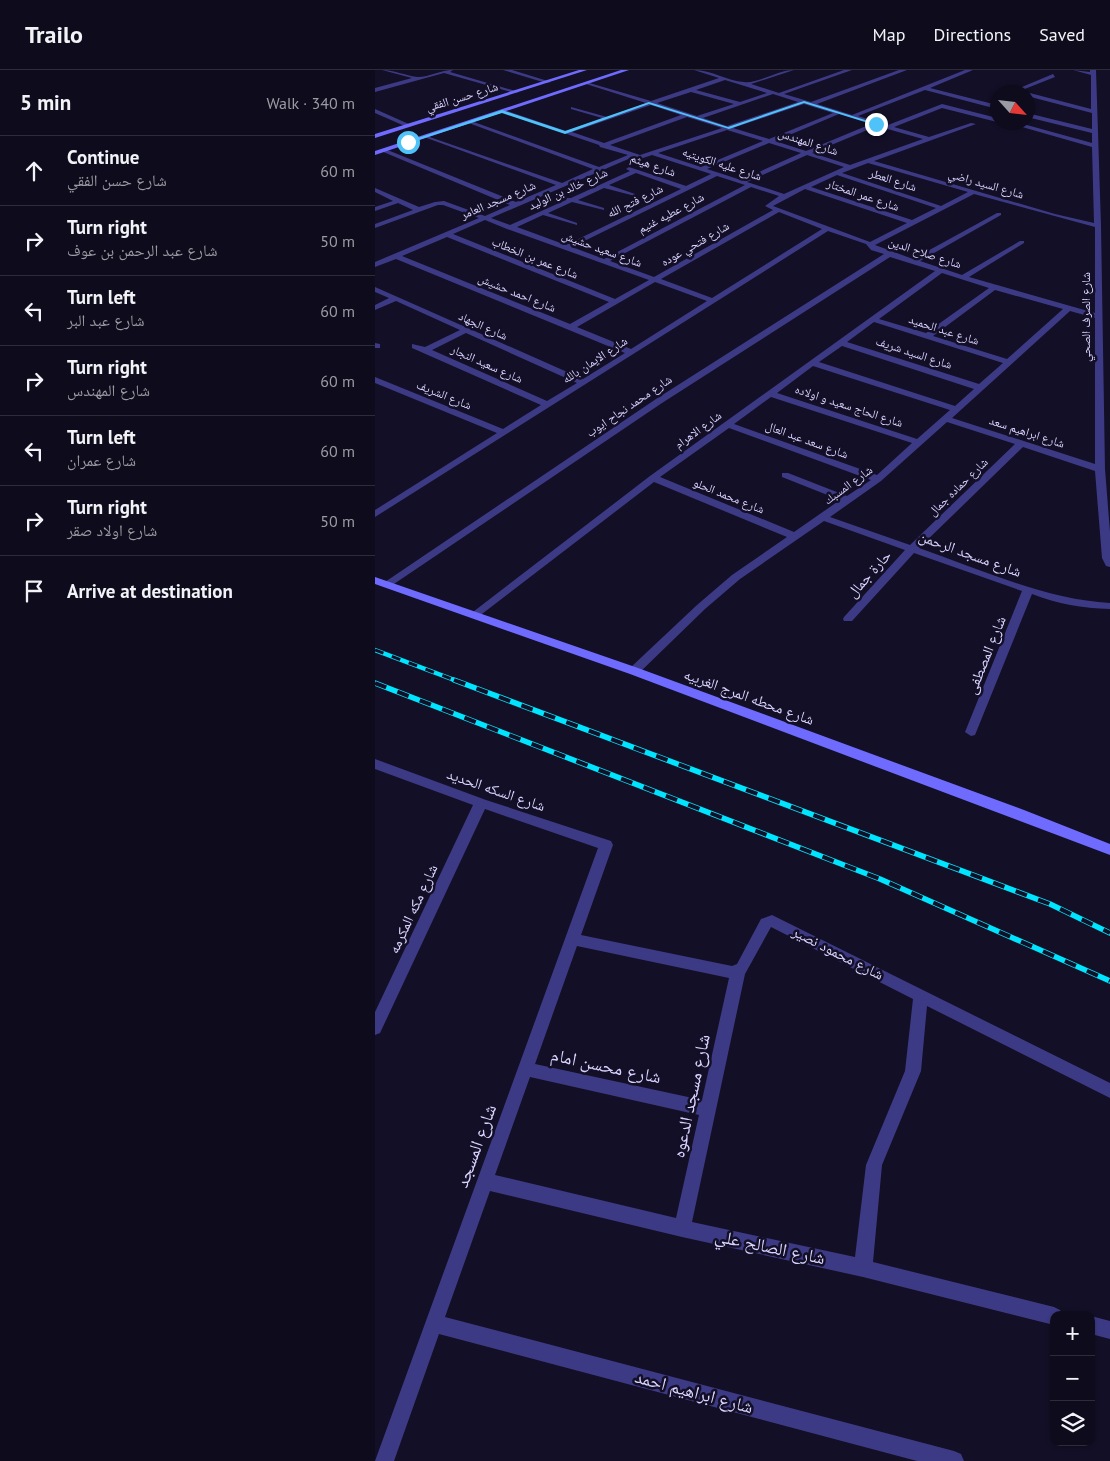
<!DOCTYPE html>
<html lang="en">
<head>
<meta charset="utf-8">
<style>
  body { margin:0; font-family:"PT Sans","Noto Naskh Arabic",sans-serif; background:#1c1929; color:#f1f3f6 }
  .controls { position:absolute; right:15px; bottom:15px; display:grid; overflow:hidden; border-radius:10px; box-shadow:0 1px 4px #0004 }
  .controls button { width:45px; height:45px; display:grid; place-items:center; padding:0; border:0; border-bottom:1px solid #2e2b3b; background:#0e0b1c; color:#f1f3f6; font:25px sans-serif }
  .compass { position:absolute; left:615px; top:15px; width:45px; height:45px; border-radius:50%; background:#0e0b1c; box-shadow:0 1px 4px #0004; rotate:117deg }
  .stop { position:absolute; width:15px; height:15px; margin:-11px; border:4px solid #4fc3f7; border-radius:50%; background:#fff }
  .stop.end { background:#4fc3f7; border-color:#fff; box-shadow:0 1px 5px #0008 }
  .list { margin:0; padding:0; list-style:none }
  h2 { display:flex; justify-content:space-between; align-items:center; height:65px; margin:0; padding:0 20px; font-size:21px }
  h2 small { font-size:16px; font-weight:400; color:#9b9ba3 }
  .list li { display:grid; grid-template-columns:32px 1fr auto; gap:15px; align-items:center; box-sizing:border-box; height:70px; padding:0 20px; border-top:1px solid #2e2b3b }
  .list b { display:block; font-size:19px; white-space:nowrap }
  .list p { margin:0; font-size:16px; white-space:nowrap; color:#9b9ba3 }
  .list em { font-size:16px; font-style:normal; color:#9b9ba3 }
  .icon { flex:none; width:28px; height:28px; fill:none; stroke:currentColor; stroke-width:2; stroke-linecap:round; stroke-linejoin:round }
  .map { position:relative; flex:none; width:735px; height:1391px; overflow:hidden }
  header { display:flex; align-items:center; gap:30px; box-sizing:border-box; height:70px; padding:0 25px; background:#0e0b1c; border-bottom:1px solid #2e2b3b }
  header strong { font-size:24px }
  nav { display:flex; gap:28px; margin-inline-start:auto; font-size:18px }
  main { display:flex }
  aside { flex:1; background:#0e0b1c }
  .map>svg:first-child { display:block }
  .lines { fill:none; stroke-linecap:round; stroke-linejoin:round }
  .street { fill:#3d3a85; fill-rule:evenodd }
  .secondary { fill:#6f6bff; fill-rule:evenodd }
  .rail-far1-casing { stroke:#00e5ff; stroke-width:4.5 }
  .rail-casing { stroke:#00e5ff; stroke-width:5.5 }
  .rail-far1 { stroke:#130f26; stroke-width:3; stroke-dasharray:9; stroke-linecap:butt }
  .rail { stroke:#130f26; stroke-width:4; stroke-dasharray:12; stroke-linecap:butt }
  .route { fill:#4fc3f7 }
  .labels { text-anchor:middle; stroke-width:5; stroke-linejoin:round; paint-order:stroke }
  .far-street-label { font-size:12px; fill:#d9d4ff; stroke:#130f26 }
  .street-label { font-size:15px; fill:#d9d4ff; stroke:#130f26 }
  .near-street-label { font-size:18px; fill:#d9d4ff; stroke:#130f26 }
</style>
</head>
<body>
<header>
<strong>Trailo</strong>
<nav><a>Map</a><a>Directions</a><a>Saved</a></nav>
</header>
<main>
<aside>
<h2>5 min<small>Walk · 340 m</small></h2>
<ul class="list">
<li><svg class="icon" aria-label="ahead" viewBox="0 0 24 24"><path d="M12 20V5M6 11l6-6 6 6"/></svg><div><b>Continue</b><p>شارع حسن الفقي</p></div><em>60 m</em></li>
<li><svg class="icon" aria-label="right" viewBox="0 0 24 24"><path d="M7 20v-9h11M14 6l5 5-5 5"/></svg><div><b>Turn right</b><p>شارع عبد الرحمن بن عوف</p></div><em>50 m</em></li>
<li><svg class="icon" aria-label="left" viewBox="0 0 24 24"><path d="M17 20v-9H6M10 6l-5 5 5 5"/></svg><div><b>Turn left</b><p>شارع عبد البر</p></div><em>60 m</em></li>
<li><svg class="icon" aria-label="right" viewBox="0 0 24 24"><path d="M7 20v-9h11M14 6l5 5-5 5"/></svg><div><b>Turn right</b><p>شارع المهندس</p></div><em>60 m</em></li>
<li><svg class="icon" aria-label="left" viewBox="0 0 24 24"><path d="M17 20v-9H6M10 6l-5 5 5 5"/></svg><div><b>Turn left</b><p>شارع عمران</p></div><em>60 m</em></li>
<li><svg class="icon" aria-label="right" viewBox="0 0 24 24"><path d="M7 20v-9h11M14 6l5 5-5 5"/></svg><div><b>Turn right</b><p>شارع اولاد صقر</p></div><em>50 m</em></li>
<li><svg class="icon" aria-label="arrive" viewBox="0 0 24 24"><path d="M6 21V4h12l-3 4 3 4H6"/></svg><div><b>Arrive at destination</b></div></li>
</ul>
</aside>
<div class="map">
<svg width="735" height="1391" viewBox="0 0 735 1391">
  <rect width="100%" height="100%" fill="#130f26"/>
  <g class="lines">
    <!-- street -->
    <g class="street">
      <path d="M 7,0 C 20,0 31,6 43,7 C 54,7 66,0 78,0 L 75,2 L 144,22 L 139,23 L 69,3 L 0,22 L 0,18 L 37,8 Z"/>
      <path d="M 128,0 L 137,0 L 176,12 L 171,13 Z"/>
      <path d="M 319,0 C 337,0 352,11 369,12 C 382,14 403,0 419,0 L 376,14 L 404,23 L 469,0 L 477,0 L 409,24 L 436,32 L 524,0 L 532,0 L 442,34 L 477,45 L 590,0 L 598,0 L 555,18 L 622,35 L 622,39 L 550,20 L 483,46 L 513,55 L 567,34 L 622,48 L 622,52 L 567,38 L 519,57 L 554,67 L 596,53 L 601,54 L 499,91 L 680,144 L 719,153 L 717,77 L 630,52 L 641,52 L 717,73 L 717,63 L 652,47 L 652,43 L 717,59 L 717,43 L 652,26 L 651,22 L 716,39 L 716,5 L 698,0 L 715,2 L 715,0 L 721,0 L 726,156 L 730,399 L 735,462 L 735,497 L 731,496 L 727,488 L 720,401 L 648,377 L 544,478 C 605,499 671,530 735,533 L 735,539 C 707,538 683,534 657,524 L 600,665 L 596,666 L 590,662 L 647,521 L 539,483 L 477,551 L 469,551 L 468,549 L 469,547 L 530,480 L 449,451 L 365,509 L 330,539 L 263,604 L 259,605 L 253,601 L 255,598 L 322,535 L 357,505 L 412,467 L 279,412 L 103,547 L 95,547 L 94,545 L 275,406 L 560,201 L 515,187 L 287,333 L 16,516 L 8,516 L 7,514 L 281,329 L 509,184 L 496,180 L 491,174 L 453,161 L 0,447 L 0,440 L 122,363 L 0,313 L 0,307 L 128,359 L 166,335 L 37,278 L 37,274 L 50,277 L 85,260 L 21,231 L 0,240 L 0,235 L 14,228 L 0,222 L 0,217 L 208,309 L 250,283 L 21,189 L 0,197 L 0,192 L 104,148 L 68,135 L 63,135 L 0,158 L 0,154 L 38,140 L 23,133 L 0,141 L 0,137 L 18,131 L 0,122 L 0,118 L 44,137 L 60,132 L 69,131 L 110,146 L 135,135 L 6,81 L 6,79 L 10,79 L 141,132 L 181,115 L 49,67 L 49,65 L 187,113 L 218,99 L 91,52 L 96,51 L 224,97 L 253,85 L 225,77 L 224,75 L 124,41 L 129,40 L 191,61 L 227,48 L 196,39 L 196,37 L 232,47 L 271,33 L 211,14 L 211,12 L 276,31 L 344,8 ZM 350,10 L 392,23 L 365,32 L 321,20 ZM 316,22 L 359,34 L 322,46 L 282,33 ZM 398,24 L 423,32 L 352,56 L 328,48 ZM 429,34 L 458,43 L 394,69 L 358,58 ZM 276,35 L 306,45 L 229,73 L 197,62 ZM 464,44 L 496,54 L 431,81 L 400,71 ZM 312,47 L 347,58 L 265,85 L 235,75 ZM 502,56 L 548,69 L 475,95 L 437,83 ZM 352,60 L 388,71 L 326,97 L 283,83 ZM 394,73 L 426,83 L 366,110 L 332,99 ZM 277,85 L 336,104 L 311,116 L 254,97 L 251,99 L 255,101 L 196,128 L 192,128 L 191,130 L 135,155 L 116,148 L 258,87 L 265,89 ZM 432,85 L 469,97 L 409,124 L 372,112 ZM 493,93 L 593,122 L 566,136 L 467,103 ZM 261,103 L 306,119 L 191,175 L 142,157 L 168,145 L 202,155 L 202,153 L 173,143 L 197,132 L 229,140 L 229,138 L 203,130 L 229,118 L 260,126 L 260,124 L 234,115 ZM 462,105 L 561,138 L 537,150 L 436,117 ZM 342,106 L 370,115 L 229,189 L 197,177 ZM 376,117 L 404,126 L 390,136 L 398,140 L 279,207 L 235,191 ZM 430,119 L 532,153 L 495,172 L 398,136 ZM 599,124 L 720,157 L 720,243 L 594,207 L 649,173 L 649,171 L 645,171 L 587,205 L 545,191 L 626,145 L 626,143 L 622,143 L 538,189 L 500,175 ZM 404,142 L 447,159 L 337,228 L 286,209 ZM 110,150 L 132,159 L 274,210 L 240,229 L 78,164 ZM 72,167 L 234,232 L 195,254 L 27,186 ZM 567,203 L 614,218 L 551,263 L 504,249 ZM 280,212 L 332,231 L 256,279 L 202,257 ZM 620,220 L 688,239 L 632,289 L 558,266 ZM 695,241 L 720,248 L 720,394 L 577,348 ZM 499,252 L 628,293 L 604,314 L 472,272 ZM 91,263 L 202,313 L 172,331 L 57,280 ZM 467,276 L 599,319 L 580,336 L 444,292 ZM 438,296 L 575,340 L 542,369 L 402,323 ZM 396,327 L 537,373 L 502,405 L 359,354 ZM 572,352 L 640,374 L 535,475 L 455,447 L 506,411 ZM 354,358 L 496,410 L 472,426 L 413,403 L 407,403 L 407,407 L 465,430 L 419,462 L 285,407 Z"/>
      <path d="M 678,4 L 680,7 L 642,22 L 635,22 Z"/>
      <path d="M 0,39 L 36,55 L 37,56 L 32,57 L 0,43 Z"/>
      <path d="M 0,273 L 5,274 L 5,278 L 0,278 Z"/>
      <path d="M 0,689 L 111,730 L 236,771 L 238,775 L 206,865 L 357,896 L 362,894 L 386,849 L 397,845 L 735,1013 L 735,1028 L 552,936 L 546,1001 L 507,1095 L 498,1192 L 679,1237 L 685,1240 L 688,1245 L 679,1245 L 679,1255 L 488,1207 L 307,1167 L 115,1121 L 70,1247 L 579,1381 L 586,1384 L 589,1391 L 542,1391 L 64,1264 L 19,1391 L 0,1391 L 223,778 L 110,739 L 5,963 L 0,965 L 0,942 L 98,735 L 0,699 ZM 396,857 L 538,929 L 530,1001 L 491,1095 L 480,1187 L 317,1152 L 370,904 ZM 202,876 L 354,908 L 327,1030 L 160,994 ZM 155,1007 L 324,1045 L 301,1148 L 120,1105 Z"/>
      <path d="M 716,1246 L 735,1251 L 735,1269 L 716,1264 Z"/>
    </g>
    <!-- secondary -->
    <g class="secondary">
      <path d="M 204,0 L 212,0 L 0,68 L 0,64 Z"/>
      <path d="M 246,0 L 254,0 L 0,85 L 0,81 Z"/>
      <path d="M 0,507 L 263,598 L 649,740 L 735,774 L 735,785 L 255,604 L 0,514 Z"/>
    </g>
    <!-- rail-far1 casing -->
    <g class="rail-far1-casing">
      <path id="rail-far1" d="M 0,580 L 82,611"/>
    </g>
    <!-- rail casing -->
    <g class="rail-casing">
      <g id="rail">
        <path d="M 79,610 L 675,834 L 735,863"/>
        <path d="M 0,613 L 505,809 L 735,911"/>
      </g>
    </g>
    <!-- rail-far1 -->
    <use href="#rail-far1" class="rail-far1"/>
    <!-- rail -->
    <use href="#rail" class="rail"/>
  </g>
  <!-- route -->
  <path class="route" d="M 429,31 L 503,54 L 500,55 L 429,33 L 354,59 L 274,34 L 190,64 L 127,43 L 34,73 L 31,72 L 127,40 L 190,61 L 274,32 L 353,57 Z"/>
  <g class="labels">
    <!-- far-street labels -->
    <g class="far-street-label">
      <text transform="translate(87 27) rotate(-17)" y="4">شارع حسن الفقي</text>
      <text transform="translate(433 72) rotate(18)" y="4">شارع المهندس</text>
      <text transform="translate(347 94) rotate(18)" y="4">شارع عليه الكويتيه</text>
      <text transform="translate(278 95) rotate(19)" y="4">شارع هيثم</text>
      <text transform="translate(518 110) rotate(18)" y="4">شارع العطر</text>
      <text transform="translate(611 114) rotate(16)" y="4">شارع السيد راضي</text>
      <text transform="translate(193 119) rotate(-24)" y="4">شارع خالد بن الوليد</text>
      <text transform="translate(488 125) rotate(19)" y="4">شارع عمر المختار</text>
      <text transform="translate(123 130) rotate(-23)" y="4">شارع مسجد العامر</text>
      <text transform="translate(260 131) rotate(-26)" y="4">شارع فتح الله</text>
      <text transform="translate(296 143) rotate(-28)" y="4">شارع عطيه غنيم</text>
      <text transform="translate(320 174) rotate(-30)" y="4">شارع فتحي عوده</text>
      <text transform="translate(227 179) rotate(20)" y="4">شارع سعيد حشيش</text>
      <text transform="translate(550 183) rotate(18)" y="4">شارع صلاح الدين</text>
      <text transform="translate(160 188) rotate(22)" y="4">شارع عمر بن الخطاب</text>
      <text transform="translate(142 223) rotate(22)" y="4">شارع احمد حشيش</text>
      <text transform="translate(711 247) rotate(-90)" y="4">شارع الصرف الصحي</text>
      <text transform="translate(108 256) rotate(24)" y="4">شارع الجهاد</text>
      <text transform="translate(569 260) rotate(18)" y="4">شارع عبد الحميد</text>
      <text transform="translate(539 283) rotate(18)" y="4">شارع السيد شريف</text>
      <text transform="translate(220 290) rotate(-33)" y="4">شارع الايمان بالله</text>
      <text transform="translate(112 294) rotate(24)" y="4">شارع سعيد النجار</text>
      <text transform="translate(69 325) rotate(22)" y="4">شارع الشريف</text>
      <text transform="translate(254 336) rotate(-34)" y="4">شارع محمد نجاح ايوب</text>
      <text transform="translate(474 336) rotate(18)" y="4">شارع الحاج سعيد و اولاده</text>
      <text transform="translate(323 360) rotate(-36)" y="4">شارع الاهرام</text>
      <text transform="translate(652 362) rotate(18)" y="4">شارع ابراهيم سعد</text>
      <text transform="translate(432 370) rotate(20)" y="4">شارع سعد عبد العال</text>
      <text transform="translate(473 415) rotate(-36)" y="4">شارع المسبك</text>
      <text transform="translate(583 417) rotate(-44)" y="4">شارع حماده جمال</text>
      <text transform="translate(354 426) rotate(22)" y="4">شارع محمد الحلو</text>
    </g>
    <!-- street labels -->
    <g class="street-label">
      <text transform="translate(595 484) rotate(20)" y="5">شارع مسجد الرحمن</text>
      <text transform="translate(494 504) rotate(-48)" y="5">حارة جمال</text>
      <text transform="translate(611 585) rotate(-68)" y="5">شارع المصطفى</text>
      <text transform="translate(374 627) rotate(20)" y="5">شارع محطه المرج الغربيه</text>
      <text transform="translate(121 720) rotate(19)" y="5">شارع السكه الحديد</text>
      <text transform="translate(38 839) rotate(-65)" y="5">شارع مكه المكرمه</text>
      <text transform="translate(463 883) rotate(27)" y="5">شارع محمود نصير</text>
    </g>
    <!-- near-street labels -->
    <g class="near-street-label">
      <text transform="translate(231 996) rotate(12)" y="6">شارع محسن امام</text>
      <text transform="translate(316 1026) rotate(-78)" y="6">شارع مسجد الدعوه</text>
      <text transform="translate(101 1076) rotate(-70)" y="6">شارع المسجد</text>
      <text transform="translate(395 1177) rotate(12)" y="6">شارع الصالح علي</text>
      <text transform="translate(319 1322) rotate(15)" y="6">شارع ابراهيم احمد</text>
    </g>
  </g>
</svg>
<div class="controls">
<button>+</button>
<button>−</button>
<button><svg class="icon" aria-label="layers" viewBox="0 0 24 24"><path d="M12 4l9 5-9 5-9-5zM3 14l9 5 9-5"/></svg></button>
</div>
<svg class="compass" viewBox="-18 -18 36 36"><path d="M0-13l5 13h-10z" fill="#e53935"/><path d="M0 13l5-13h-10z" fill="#9b9ba3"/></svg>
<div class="stop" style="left:33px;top:72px"></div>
<div class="stop end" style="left:501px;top:54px"></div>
</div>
</main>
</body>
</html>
